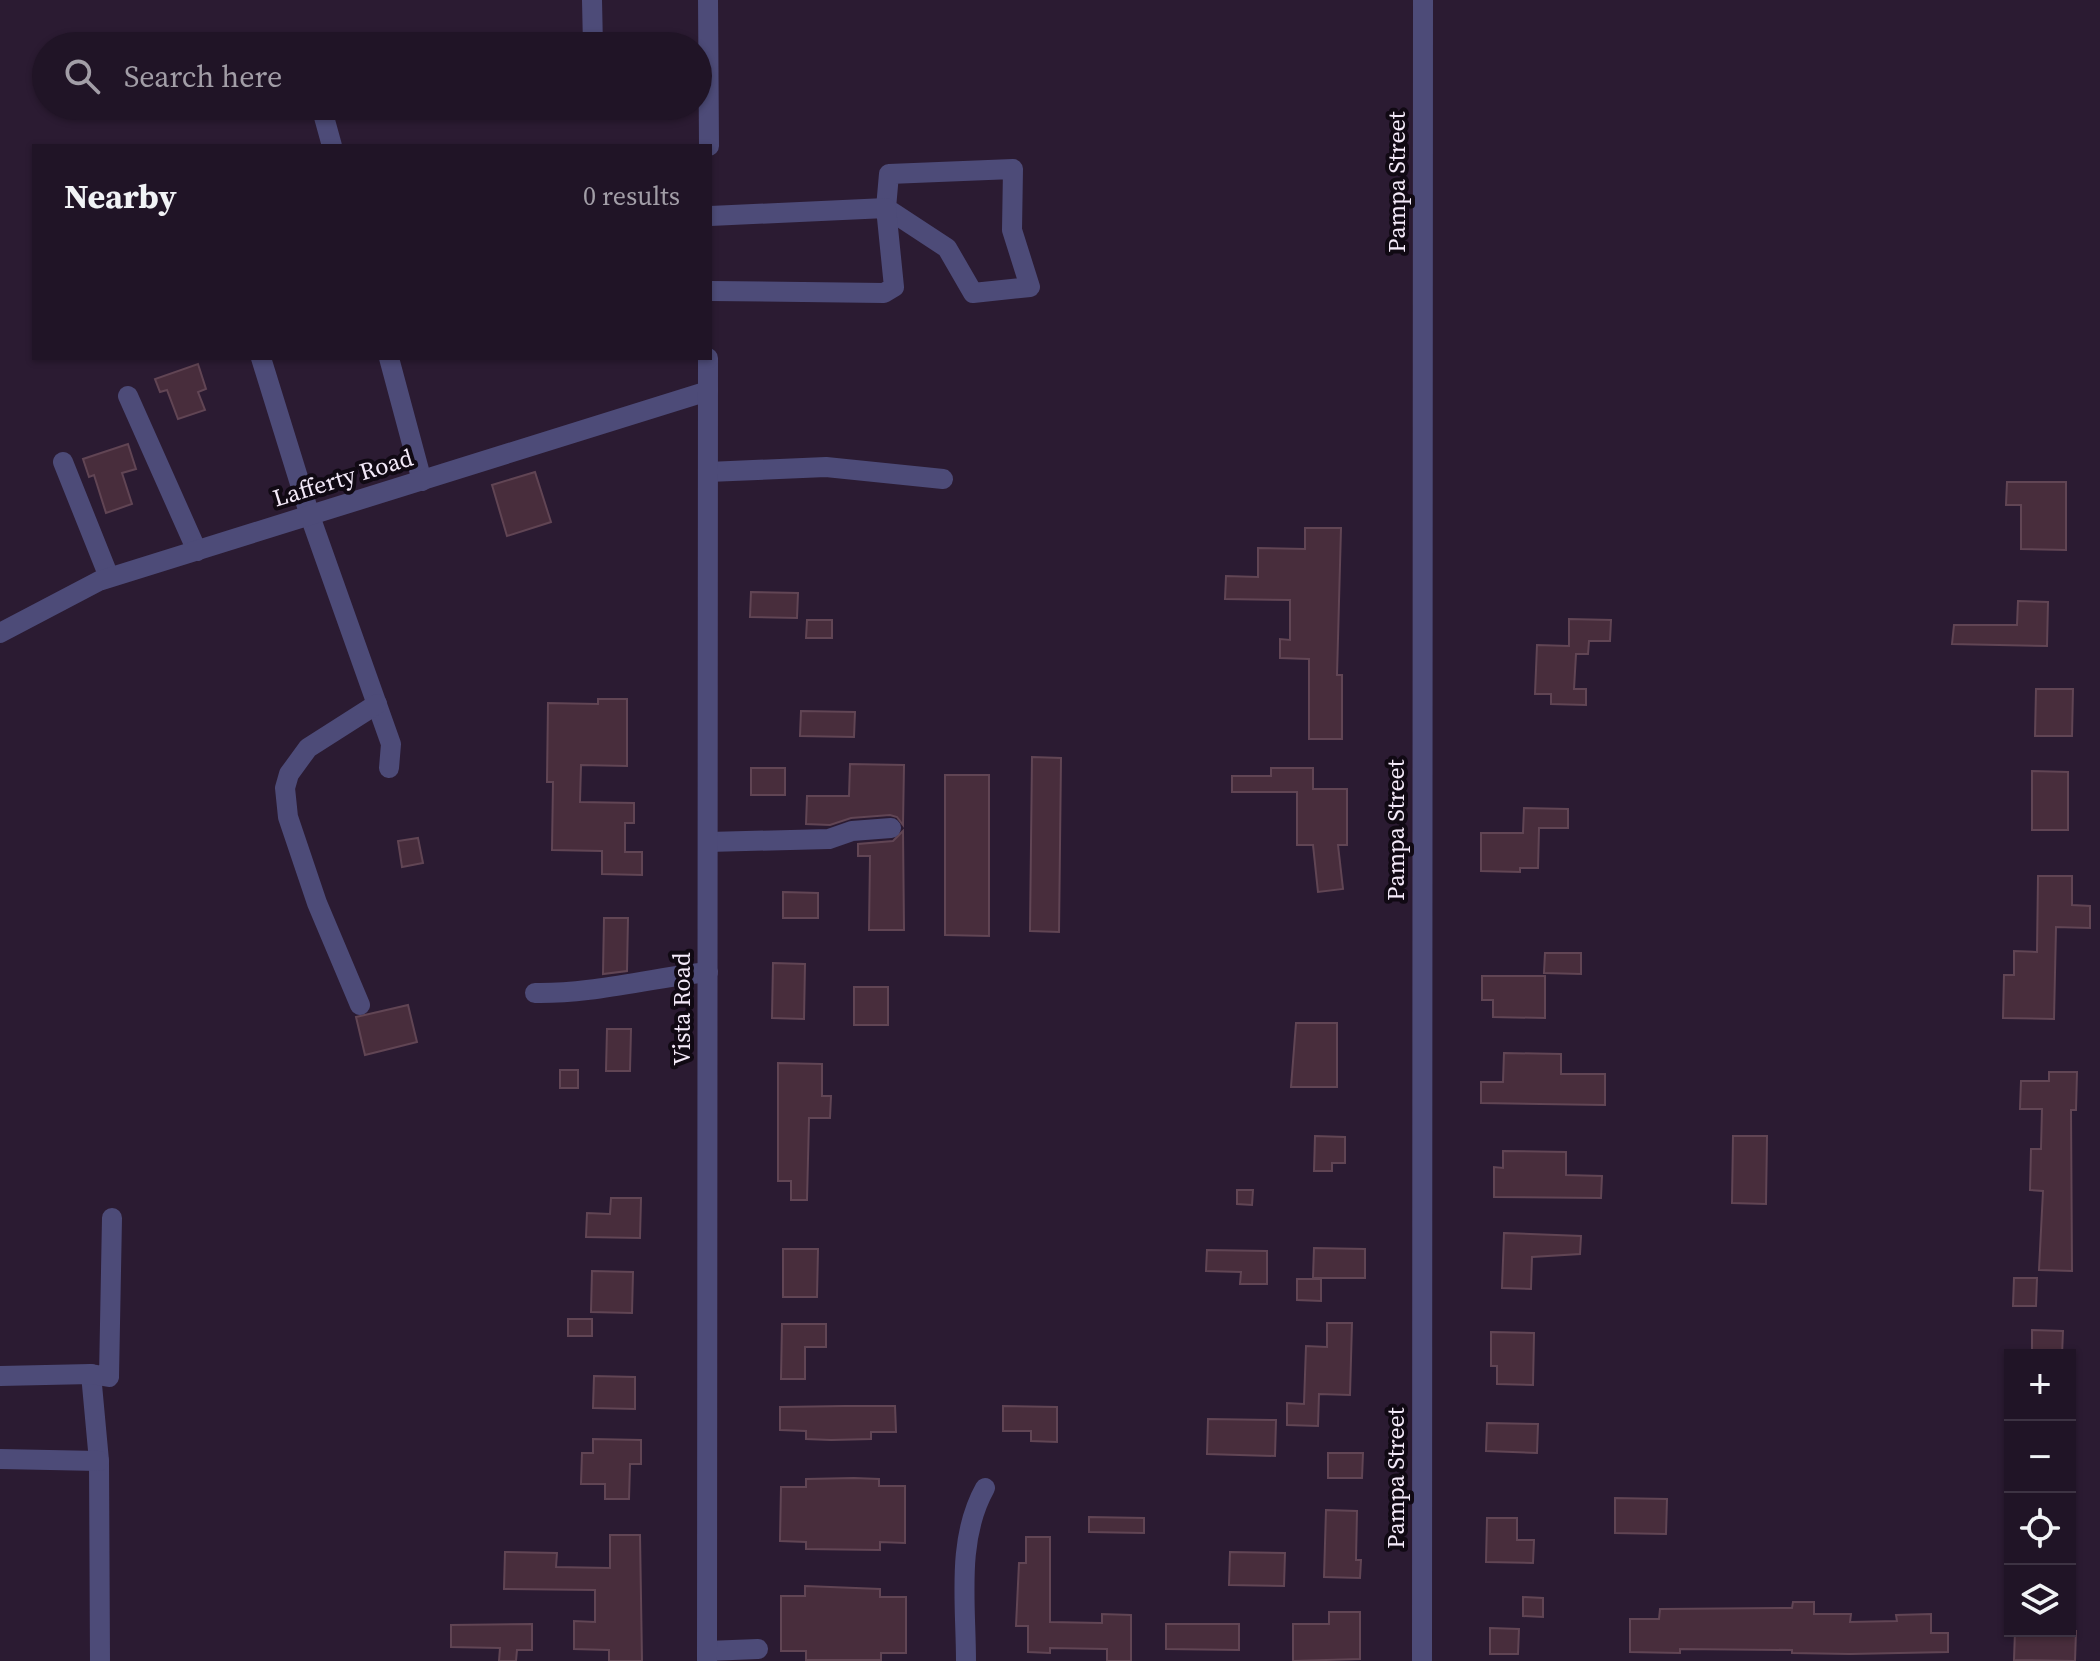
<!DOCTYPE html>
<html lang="en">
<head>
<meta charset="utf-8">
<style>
  body { margin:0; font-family:"Source Serif 4",serif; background:#281d2e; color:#f1f3f6 }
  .controls { position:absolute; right:24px; bottom:24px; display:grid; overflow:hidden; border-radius:0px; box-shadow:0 2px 6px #0004 }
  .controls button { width:72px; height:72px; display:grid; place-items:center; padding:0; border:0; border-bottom:2px solid #3d3343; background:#201426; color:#f1f3f6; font:40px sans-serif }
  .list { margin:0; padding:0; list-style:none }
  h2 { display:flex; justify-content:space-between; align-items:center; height:104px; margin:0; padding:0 32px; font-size:34px }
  h2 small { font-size:26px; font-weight:400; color:#a29ea7 }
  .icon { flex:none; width:44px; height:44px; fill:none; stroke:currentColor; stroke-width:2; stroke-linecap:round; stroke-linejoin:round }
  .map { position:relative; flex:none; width:2100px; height:1661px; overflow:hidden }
  .search { position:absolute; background:#201426; box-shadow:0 2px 6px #0004; left:32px; top:32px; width:680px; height:88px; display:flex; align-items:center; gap:20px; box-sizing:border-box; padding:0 28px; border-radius:44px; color:#a29ea7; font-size:30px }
  .panel { position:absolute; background:#201426; box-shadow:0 2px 6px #0004; left:32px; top:144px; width:680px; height:216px; border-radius:0px }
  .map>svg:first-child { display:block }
  .building { fill:#482d3c; stroke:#614554; stroke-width:2 }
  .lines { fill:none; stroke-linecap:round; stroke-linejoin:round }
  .minor { stroke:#4d4b78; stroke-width:20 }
  .labels { text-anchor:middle; stroke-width:8; stroke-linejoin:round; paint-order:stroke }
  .street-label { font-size:24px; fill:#f4eaf9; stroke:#100913 }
</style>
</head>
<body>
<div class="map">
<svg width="2100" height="1661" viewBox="0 0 2100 1661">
  <rect width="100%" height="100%" fill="#2b1b32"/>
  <!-- building -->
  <g class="building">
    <path d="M 198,364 L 206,389 L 198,392 L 205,410 L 178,419 L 167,390 L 160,392 L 155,379 Z"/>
    <path d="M 128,444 L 136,469 L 122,473 L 132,504 L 106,513 L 94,475 L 89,477 L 83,459 Z"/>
    <path d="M 535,472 L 551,522 L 507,536 L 492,485 Z"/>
    <path d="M 2007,482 L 2066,482 L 2066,550 L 2021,549 L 2021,505 L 2006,505 Z"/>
    <path d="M 1305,528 L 1341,528 L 1337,675 L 1342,675 L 1342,739 L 1309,739 L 1309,659 L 1280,658 L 1280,639 L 1290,640 L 1290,600 L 1225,599 L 1226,576 L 1258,577 L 1258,548 L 1305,549 Z"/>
    <path d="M 751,592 L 798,593 L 797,618 L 750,617 Z"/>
    <path d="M 2018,601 L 2048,602 L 2047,646 L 1952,644 L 1954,625 L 2017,625 Z"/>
    <path d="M 1569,619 L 1611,620 L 1610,641 L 1589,641 L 1588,654 L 1576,654 L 1574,689 L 1586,689 L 1586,705 L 1551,704 L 1551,694 L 1535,694 L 1537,645 L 1569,646 Z"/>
    <path d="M 807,620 L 832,620 L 832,638 L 806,638 Z"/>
    <path d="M 2036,689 L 2073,689 L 2072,736 L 2035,736 Z"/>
    <path d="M 598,699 L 627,699 L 627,766 L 581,765 L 580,802 L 634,803 L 634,823 L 625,823 L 625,852 L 642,852 L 642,875 L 602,874 L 602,851 L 552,850 L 553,782 L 547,782 L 548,703 L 598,704 Z"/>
    <path d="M 801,711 L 855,712 L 854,737 L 800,736 Z"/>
    <path d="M 1032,757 L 1061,758 L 1059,932 L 1030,931 Z"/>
    <path d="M 850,764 L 904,765 L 903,825 L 897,817 L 890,815 L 851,818 L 830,825 L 806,824 L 807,796 L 849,796 Z"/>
    <rect x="751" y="768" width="34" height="27"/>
    <path d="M 1271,768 L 1313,768 L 1313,789 L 1347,789 L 1347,845 L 1338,845 L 1343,889 L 1318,892 L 1313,845 L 1297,845 L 1297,792 L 1232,792 L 1232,776 L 1271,776 Z"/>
    <path d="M 2032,771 L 2068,772 L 2068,830 L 2032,830 Z"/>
    <path d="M 945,775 L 989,775 L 989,936 L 945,935 Z"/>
    <path d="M 1524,808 L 1568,809 L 1568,828 L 1539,828 L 1538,868 L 1520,868 L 1520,872 L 1481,871 L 1481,833 L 1523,833 Z"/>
    <path d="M 903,831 L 904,930 L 869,930 L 870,856 L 858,856 L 858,844 L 893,841 Z"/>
    <path d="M 418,838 L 423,863 L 402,867 L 398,841 Z"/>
    <path d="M 2038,876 L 2072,876 L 2072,905 L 2090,906 L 2090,928 L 2056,927 L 2054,1019 L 2003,1018 L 2004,975 L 2014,975 L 2014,951 L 2037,952 Z"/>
    <path d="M 783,892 L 818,893 L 818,918 L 783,918 Z"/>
    <path d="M 604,918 L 628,918 L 627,971 L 603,974 Z"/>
    <path d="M 1545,953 L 1581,953 L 1581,974 L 1544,973 Z"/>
    <path d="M 773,963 L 805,964 L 804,1019 L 772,1018 Z"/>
    <path d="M 1482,976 L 1545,976 L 1545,1018 L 1493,1017 L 1493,1000 L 1482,1000 Z"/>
    <rect x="854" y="987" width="34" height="38"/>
    <path d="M 408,1005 L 417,1042 L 365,1055 L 356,1017 Z"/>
    <path d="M 1296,1023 L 1337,1023 L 1337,1087 L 1291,1087 Z"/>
    <path d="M 607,1029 L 631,1029 L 630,1071 L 606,1071 Z"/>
    <path d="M 1504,1053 L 1561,1054 L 1561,1074 L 1605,1074 L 1605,1105 L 1481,1103 L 1481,1082 L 1503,1082 Z"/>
    <path d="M 778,1063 L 822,1064 L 822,1096 L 831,1096 L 830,1118 L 809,1118 L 807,1200 L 791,1200 L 791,1181 L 778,1181 Z"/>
    <rect x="560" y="1070" width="18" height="18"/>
    <path d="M 2049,1072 L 2077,1072 L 2076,1110 L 2071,1110 L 2072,1271 L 2039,1270 L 2043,1191 L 2030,1190 L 2031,1149 L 2041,1149 L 2042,1109 L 2020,1109 L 2021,1081 L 2049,1081 Z"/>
    <path d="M 1315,1136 L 1345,1137 L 1345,1163 L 1332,1163 L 1332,1171 L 1314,1171 Z"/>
    <path d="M 1733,1136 L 1767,1136 L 1766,1204 L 1732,1203 Z"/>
    <path d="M 1503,1151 L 1566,1152 L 1566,1175 L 1602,1176 L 1601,1198 L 1494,1197 L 1494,1167 L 1503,1168 Z"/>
    <path d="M 1237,1190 L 1253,1190 L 1252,1205 L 1237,1204 Z"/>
    <path d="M 611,1198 L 641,1198 L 640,1238 L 586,1237 L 587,1213 L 610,1214 Z"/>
    <path d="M 1504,1233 L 1581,1236 L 1580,1254 L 1532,1257 L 1531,1289 L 1502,1288 Z"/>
    <path d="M 1314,1248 L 1365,1249 L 1365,1278 L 1313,1278 Z"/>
    <path d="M 783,1249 L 818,1249 L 817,1297 L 783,1297 Z"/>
    <path d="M 1207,1250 L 1267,1251 L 1267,1284 L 1240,1284 L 1241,1272 L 1206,1271 Z"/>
    <path d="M 592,1271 L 633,1272 L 632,1313 L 591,1312 Z"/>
    <path d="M 2014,1278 L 2037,1278 L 2036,1306 L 2013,1306 Z"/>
    <path d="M 1297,1279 L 1321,1279 L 1321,1301 L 1297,1300 Z"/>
    <rect x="568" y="1319" width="24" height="17"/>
    <path d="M 1327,1323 L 1352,1323 L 1350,1395 L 1319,1394 L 1318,1426 L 1287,1425 L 1287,1403 L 1304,1404 L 1306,1346 L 1327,1347 Z"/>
    <path d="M 782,1324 L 826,1324 L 826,1347 L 805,1347 L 805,1379 L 781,1379 Z"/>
    <path d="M 2032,1330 L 2063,1331 L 2062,1355 L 2032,1355 Z"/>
    <path d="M 1491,1332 L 1534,1333 L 1533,1385 L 1497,1384 L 1497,1366 L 1491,1366 Z"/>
    <path d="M 594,1376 L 635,1377 L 635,1409 L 593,1408 Z"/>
    <path d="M 844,1406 L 895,1406 L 896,1432 L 871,1432 L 871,1439 L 831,1440 L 806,1439 L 806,1431 L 780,1430 L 780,1407 Z"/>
    <path d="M 1003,1406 L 1057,1407 L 1057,1442 L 1031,1441 L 1031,1431 L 1003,1431 Z"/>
    <path d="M 1208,1419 L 1276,1420 L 1275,1456 L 1207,1454 Z"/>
    <path d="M 1487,1423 L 1538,1424 L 1537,1453 L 1486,1451 Z"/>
    <path d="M 593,1439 L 641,1440 L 641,1464 L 630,1464 L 629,1499 L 605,1499 L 605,1484 L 581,1484 L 582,1453 L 593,1453 Z"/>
    <path d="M 1328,1453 L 1363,1453 L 1362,1478 L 1328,1478 Z"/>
    <path d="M 854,1478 L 879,1479 L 879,1486 L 905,1486 L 905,1543 L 880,1542 L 880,1550 L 806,1549 L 806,1542 L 780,1541 L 781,1487 L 806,1487 L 806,1479 Z"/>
    <path d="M 1615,1498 L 1667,1499 L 1666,1534 L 1615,1533 Z"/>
    <path d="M 1326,1510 L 1357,1511 L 1356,1560 L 1361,1560 L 1360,1578 L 1324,1577 Z"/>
    <path d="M 1089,1517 L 1144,1518 L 1144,1533 L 1089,1532 Z"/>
    <path d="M 1487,1518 L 1517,1518 L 1517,1540 L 1534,1540 L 1533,1563 L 1486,1562 Z"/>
    <path d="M 610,1535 L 640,1535 L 642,1661 L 609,1661 L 609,1650 L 574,1649 L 574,1621 L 595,1622 L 595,1590 L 504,1589 L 505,1552 L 557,1553 L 556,1567 L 610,1568 Z"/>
    <path d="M 1026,1537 L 1050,1537 L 1050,1622 L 1102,1623 L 1102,1614 L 1131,1615 L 1131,1661 L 1107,1661 L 1107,1649 L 1050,1648 L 1050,1653 L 1028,1652 L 1028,1626 L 1016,1626 L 1019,1563 L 1026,1563 Z"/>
    <path d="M 1230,1552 L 1285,1553 L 1284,1586 L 1229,1585 Z"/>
    <path d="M 805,1586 L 880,1589 L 880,1597 L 906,1597 L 906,1653 L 881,1653 L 881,1660 L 806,1660 L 806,1651 L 781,1651 L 781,1596 L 805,1596 Z"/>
    <path d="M 1523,1597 L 1543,1598 L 1543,1617 L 1523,1616 Z"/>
    <path d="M 1793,1602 L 1814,1602 L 1814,1614 L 1851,1614 L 1850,1622 L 1897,1621 L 1896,1615 L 1931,1614 L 1931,1633 L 1948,1633 L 1948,1652 L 1850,1654 L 1792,1653 L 1792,1650 L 1680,1649 L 1680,1653 L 1630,1652 L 1630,1619 L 1659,1619 L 1660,1609 L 1792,1608 Z"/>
    <path d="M 1329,1612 L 1360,1612 L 1360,1659 L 1293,1661 L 1293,1624 L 1329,1624 Z"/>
    <path d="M 532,1624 L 532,1650 L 517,1650 L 516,1661 L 499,1661 L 500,1648 L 451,1647 L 451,1625 Z"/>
    <path d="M 1166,1624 L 1239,1624 L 1239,1650 L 1166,1649 Z"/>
    <path d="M 1490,1628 L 1519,1629 L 1518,1654 L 1490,1654 Z"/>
    <path d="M 2015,1631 L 2076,1631 L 2075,1661 L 2014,1660 Z"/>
  </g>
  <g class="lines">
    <!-- minor -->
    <g class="minor">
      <path d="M 592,0 L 593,46"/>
      <path d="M 708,0 L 709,146"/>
      <path d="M 321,106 L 332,146"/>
      <path d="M 1013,169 L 1012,230 L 1030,287 L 973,293 L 947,248 L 886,208 L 889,174 Z"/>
      <path d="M 710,216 L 886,208 L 894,287 L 884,293 L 710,291"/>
      <path d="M 261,358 L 310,516 L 391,744 L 389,768"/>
      <path d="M 389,358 L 422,481"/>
      <path d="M 128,396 L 197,551"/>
      <path d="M 63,462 L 109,577"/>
      <path d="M 708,472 L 826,467 L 943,479"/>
      <path d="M 0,633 L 99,581 L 708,391"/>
      <path d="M 708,842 L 829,839 L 852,831 L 891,828"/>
      <path d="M 535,993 C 594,994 649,978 708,972"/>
      <path d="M 360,1005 L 317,903 L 288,817 L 285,788 L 289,774 L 308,748 L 377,704"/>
      <path d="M 91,1374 L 99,1461 L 100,1661"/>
      <path d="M 0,1376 L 91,1374 L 109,1377 L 112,1218"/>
      <path d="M 0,1459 L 99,1461"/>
      <path d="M 707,1651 L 758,1649"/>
      <path d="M 707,1661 L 708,358"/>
      <path d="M 966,1661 C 966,1603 956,1540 985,1488"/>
      <path d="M 1422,1661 L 1423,0"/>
    </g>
  </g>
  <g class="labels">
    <!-- street labels -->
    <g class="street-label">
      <text transform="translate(1397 182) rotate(-90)" y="8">Pampa Street</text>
      <text transform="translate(343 478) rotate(-17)" y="8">Lafferty Road</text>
      <text transform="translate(1396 830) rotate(-90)" y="8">Pampa Street</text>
      <text transform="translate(682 1009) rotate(-90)" y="8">Vista Road</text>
      <text transform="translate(1396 1478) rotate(-90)" y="8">Pampa Street</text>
    </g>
  </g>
</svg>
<div class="controls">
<button>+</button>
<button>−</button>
<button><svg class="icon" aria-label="locate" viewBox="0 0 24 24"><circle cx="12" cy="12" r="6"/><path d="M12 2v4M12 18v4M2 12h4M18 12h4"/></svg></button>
<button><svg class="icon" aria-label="layers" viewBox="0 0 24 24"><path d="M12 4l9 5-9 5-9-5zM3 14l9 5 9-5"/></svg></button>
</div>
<div class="search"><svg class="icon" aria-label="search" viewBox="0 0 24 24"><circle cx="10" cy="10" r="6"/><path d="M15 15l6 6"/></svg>Search here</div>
<section class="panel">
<h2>Nearby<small>0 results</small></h2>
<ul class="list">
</ul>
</section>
</div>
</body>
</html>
